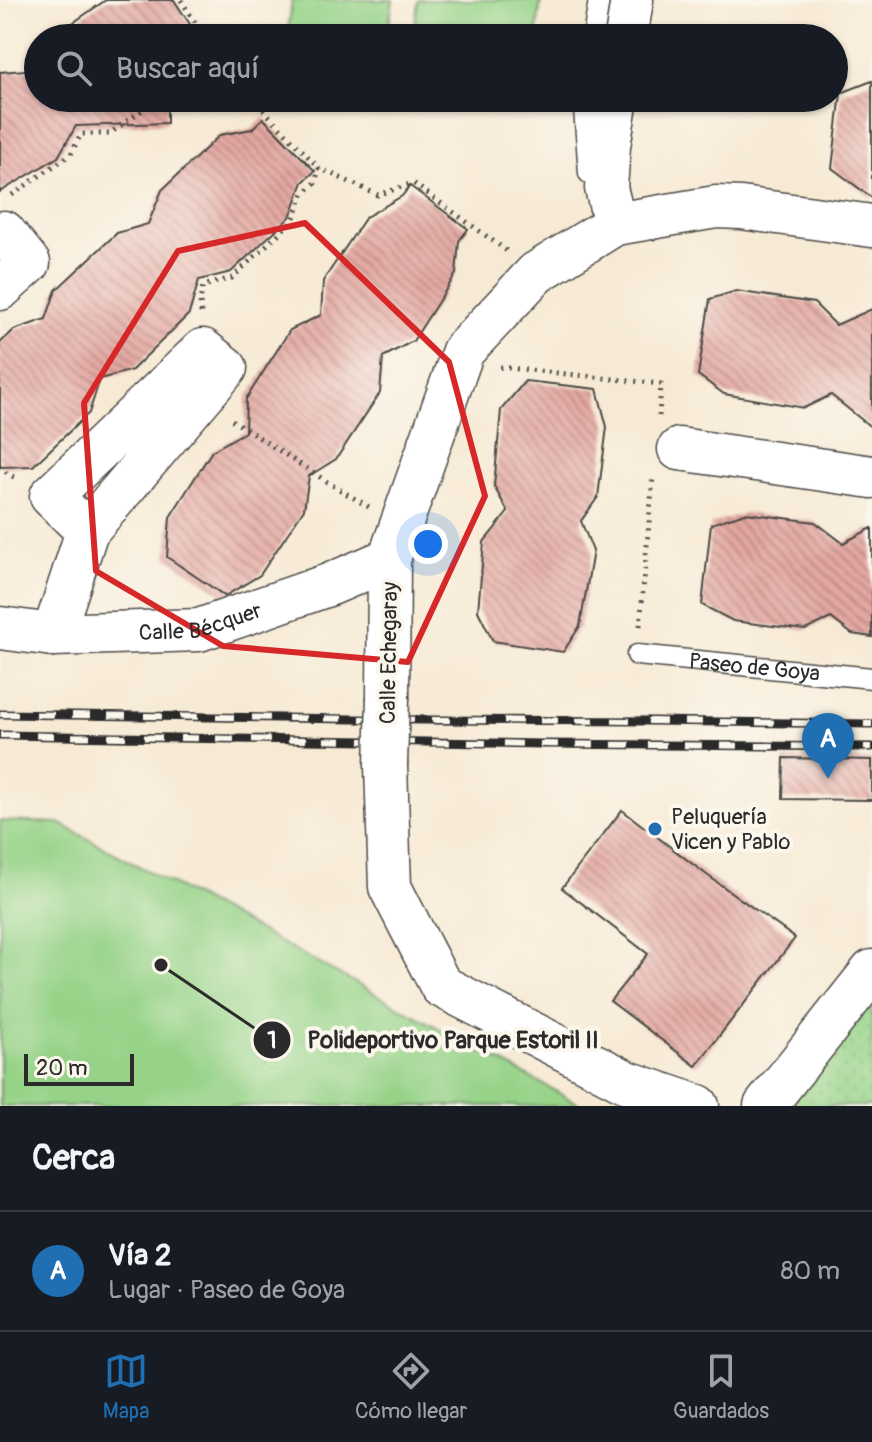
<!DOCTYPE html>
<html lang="es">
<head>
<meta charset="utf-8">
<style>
  body { margin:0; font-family:Pangolin,sans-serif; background:#242831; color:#f1f3f6 }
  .scale { position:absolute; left:24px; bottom:20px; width:110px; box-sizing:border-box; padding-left:8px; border:4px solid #2b2b2b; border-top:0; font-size:22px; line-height:28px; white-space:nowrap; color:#2b2b2b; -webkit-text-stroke:6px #fbf7ec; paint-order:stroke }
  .you { position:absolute; left:428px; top:544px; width:28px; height:28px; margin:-20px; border:6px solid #fff; border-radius:50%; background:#1a73e8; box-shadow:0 0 0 12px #1a73e833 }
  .badge { display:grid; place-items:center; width:52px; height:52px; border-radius:50%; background:#1f6fb2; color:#fff; font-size:26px; font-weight:700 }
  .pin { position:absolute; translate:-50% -66px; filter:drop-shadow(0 2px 4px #0008) }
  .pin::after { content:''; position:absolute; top:42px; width:28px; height:24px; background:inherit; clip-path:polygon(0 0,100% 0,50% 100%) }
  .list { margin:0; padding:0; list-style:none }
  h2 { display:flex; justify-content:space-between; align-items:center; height:104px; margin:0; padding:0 32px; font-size:34px }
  h2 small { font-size:26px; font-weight:400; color:#9ea1a6 }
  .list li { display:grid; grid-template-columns:52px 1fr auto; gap:24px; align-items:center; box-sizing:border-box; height:120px; padding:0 32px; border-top:2px solid #363941 }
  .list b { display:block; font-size:30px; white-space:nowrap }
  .list p { margin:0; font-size:26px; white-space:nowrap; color:#9ea1a6 }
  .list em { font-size:26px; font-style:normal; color:#9ea1a6 }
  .icon { flex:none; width:44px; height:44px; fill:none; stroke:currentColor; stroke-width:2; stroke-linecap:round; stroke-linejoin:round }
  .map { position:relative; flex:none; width:872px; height:1106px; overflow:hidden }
  .search { position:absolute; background:#171b24; box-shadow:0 2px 6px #0004; left:24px; right:24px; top:24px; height:88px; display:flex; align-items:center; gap:20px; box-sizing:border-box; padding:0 28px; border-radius:44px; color:#9ea1a6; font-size:30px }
  .sheet { height:224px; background:#171b24 }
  nav { display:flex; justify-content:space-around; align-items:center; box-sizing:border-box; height:112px; border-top:2px solid #363941; background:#171b24; font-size:22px; color:#9ea1a6 }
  nav a { display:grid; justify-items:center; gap:4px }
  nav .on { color:#1f6fb2 }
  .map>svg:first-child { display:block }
  .grass { fill:url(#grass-dots); stroke:#607f5a; stroke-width:2 }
  .pitch { fill:#96d388; stroke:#607f5a; stroke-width:2 }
  .building { fill:url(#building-back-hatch) }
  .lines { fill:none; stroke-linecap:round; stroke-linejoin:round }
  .service-casing { stroke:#4a4844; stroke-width:23 }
  .minor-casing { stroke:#4a4844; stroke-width:45 }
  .path { stroke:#4a4844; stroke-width:5; stroke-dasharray:2 6; stroke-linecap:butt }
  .service { stroke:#fff; stroke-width:20 }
  .minor { stroke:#fff; stroke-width:42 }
  .rail-casing { stroke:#2b2b2b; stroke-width:9 }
  .rail { stroke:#fbf7ec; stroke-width:6; stroke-dasharray:18; stroke-linecap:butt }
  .minor-bridge-casing { stroke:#4a4844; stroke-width:45; stroke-linecap:butt }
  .minor-bridge { stroke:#fff; stroke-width:42 }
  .marked { fill:none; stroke:#d62828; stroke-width:6; stroke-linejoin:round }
  .poi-dot { fill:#1f6fb2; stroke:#fbf7ec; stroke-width:3 }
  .labels { text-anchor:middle; stroke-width:8; stroke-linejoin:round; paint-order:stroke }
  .street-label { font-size:22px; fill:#2b2b2b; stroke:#fbf7ec }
  .poi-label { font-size:22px; fill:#2b2b2b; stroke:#fbf7ec; text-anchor:start }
  .leader { fill:none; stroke:#2b2b2b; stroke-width:3 }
  .callout-dot { fill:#2b2b2b; stroke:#fbf7ec; stroke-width:3 }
  .mark-label { font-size:24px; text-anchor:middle; font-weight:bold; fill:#fff }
  .callout-label { font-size:24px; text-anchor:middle; font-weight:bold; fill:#2b2b2b; stroke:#fbf7ec; stroke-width:8; stroke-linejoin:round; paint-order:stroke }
</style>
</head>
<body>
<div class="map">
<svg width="872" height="1106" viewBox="0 0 872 1106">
  <defs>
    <pattern id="grass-dots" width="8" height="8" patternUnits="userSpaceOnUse" patternTransform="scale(2)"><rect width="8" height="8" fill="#96d388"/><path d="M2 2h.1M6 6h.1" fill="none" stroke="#81b576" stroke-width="1.8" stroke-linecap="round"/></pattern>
    <pattern id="building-back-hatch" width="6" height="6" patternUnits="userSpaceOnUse" patternTransform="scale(2)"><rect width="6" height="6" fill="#e3a7a1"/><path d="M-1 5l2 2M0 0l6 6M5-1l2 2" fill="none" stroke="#b88883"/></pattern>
  </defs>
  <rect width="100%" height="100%" fill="#fbf7ec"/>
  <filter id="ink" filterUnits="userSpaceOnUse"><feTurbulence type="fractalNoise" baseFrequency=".0125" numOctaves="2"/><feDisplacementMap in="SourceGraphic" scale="16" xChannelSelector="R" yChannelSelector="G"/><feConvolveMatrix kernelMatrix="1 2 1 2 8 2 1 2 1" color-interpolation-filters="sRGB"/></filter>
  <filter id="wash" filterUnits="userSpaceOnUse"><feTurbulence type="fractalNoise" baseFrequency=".006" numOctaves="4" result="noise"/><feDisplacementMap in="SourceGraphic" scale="32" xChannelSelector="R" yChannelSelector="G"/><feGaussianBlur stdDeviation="1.8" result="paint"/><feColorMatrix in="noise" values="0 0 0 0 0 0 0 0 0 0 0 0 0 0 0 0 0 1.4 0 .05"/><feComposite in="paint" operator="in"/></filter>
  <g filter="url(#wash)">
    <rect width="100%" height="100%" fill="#f7ead5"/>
    <!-- grass -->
    <path class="grass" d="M 872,1002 L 872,1106 L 787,1106 Z"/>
    <!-- pitch -->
    <g class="pitch">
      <path d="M 292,0 L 393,0 L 387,38 L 287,38 Z"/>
      <path d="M 418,0 L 541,0 L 536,38 L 413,38 Z"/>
      <path d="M 0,821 L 59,823 L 583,1106 L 0,1106 Z"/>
    </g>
    <g id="blocks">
      <!-- building -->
      <g class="building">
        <path d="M 106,0 L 174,0 L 199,38 L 51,38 Z"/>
        <path d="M 38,69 L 38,98 L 167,98 L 167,123 L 76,126 L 58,157 L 0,192 L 0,72 Z"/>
        <path d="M 872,81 L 872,198 L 832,168 L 841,93 Z"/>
        <path d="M 263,118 L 315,171 L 303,182 L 290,217 L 231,272 L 199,280 L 189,314 L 132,370 L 100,379 L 89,413 L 33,466 L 0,467 L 0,343 L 14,330 L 46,319 L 56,290 L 117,233 L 148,224 L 162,190 L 220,135 L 252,129 Z"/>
        <path d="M 410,186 L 468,229 L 459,241 L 456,274 L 413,341 L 383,357 L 380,393 L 336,459 L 309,476 L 304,509 L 260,575 L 225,596 L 167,557 L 170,517 L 212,451 L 245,432 L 246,399 L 290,330 L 321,315 L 323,281 L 366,217 L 402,196 Z"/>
        <path d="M 736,291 L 814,303 L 836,325 L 872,309 L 872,428 L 831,395 L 804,408 L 724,394 L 698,375 L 710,299 Z"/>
        <path d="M 525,381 L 597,389 L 607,427 L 598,497 L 581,521 L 593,551 L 580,626 L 563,652 L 493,641 L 478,611 L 484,542 L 508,512 L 494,486 L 501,410 Z"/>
        <path d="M 745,513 L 815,522 L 843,543 L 872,528 L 872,637 L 852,634 L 831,618 L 805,630 L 733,621 L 702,605 L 711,524 Z"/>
        <path d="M 784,758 L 872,760 L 872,800 L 783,799 Z"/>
        <path d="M 622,810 L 707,875 L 795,938 L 696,1066 L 610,1001 L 648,954 L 562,888 Z"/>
      </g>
    </g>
  </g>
  <g filter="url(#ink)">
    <use href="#blocks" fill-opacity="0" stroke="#4a4844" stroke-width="2"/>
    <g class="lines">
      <!-- service casing -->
      <g class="service-casing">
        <g id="service">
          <path d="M 593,38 L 599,0"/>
          <path d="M 585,98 L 584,109 L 589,173 L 593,176"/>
          <path id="s1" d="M 637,655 L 872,678"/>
        </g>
      </g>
      <!-- minor casing -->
      <g class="minor-casing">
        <g id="minor">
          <path d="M 626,38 L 632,0"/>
          <path d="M 615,224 L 606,188 L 609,146 L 617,98"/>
          <path d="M 0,235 L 4,232 L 29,263 L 0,289"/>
          <path d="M 679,449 L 872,477"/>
          <path id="s2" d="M 0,628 L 53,635 L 199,630 L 331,584 L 389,559"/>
          <path d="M 53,635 L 87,531 L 226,368 L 203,350 L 51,496 L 87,531"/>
          <path d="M 388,697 L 389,559 L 463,351 L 536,273 L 615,224 L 716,207 L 741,208 L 872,226"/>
          <path d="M 386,765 L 390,887 L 441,986 L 627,1082 L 698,1106"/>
          <path d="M 765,1106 L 872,971"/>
        </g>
      </g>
      <!-- path -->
      <g class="path">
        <path d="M 181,0 L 205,38"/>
        <path d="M 252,98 L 319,168 L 378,195 L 413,183 L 507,251"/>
        <path d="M 12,195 L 71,154 L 81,134 L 109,134 L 159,98"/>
        <path d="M 201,313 L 200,301 L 203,286 L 232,278 L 293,220 L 304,193 L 315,183 L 319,168"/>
        <path d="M 500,367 L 661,384 L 659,416"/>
        <path d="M 232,420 L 332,485 L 369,507"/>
        <path d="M 0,466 L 8,474 L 18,479"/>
        <path d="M 640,626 L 653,477"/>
      </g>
      <!-- service -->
      <use href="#service" class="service"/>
      <!-- minor -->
      <use href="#minor" class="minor"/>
      <!-- rail casing -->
      <g class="rail-casing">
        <g id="rail">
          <path d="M 0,714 L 426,720 L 652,721 L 872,724"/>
          <path d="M 0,735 L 543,744 L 872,747"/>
        </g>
      </g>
      <!-- rail -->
      <use href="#rail" class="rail"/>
      <!-- minor-bridge casing -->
      <g class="minor-bridge-casing">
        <path id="minor-bridge" d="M 386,765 L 388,697"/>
      </g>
      <!-- minor-bridge -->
      <use href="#minor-bridge" class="minor-bridge"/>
    </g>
  </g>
  <!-- marked area -->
  <path class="marked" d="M 305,223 L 449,362 L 485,496 L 408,662 L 223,646 L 96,571 L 84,403 L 178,251 Z"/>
  <!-- markers -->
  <circle class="poi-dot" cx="655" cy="829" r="8"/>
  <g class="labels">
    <!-- street labels -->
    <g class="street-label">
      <text dy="8" stroke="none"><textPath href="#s2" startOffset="202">Calle Bécquer</textPath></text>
      <text transform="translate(388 653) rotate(-89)" y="8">Calle Echegaray</text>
      <text dy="8" stroke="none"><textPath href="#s1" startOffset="118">Paseo de Goya</textPath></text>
    </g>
    <!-- poi labels -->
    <g class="poi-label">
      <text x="671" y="824">Peluquería<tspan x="671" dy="25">Vicen y Pablo</tspan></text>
    </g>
  </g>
  <!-- callouts -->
  <path class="leader" d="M161 965L272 1040"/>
  <g class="callout-dot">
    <circle cx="161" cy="965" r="8"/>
    <circle cx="272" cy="1040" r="20"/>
  </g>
  <g class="mark-label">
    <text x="272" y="1048">1</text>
  </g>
  <g class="callout-label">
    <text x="453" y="1048">Polideportivo Parque Estoril II</text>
  </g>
</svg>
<div class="scale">20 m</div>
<div class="you"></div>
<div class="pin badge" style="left:828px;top:779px">A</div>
<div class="search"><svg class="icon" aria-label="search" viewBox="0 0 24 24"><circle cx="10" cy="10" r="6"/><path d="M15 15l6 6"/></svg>Buscar aquí</div>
</div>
<section class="sheet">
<h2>Cerca<small></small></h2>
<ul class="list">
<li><span class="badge">A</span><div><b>Vía 2</b><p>Lugar · Paseo de Goya</p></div><em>80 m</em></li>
</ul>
</section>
<nav>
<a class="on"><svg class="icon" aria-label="map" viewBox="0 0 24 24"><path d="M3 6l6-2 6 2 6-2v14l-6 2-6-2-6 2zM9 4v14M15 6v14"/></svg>Mapa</a>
<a><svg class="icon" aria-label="directions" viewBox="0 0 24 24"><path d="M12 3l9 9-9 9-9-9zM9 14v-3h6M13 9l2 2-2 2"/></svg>Cómo llegar</a>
<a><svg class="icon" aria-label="saved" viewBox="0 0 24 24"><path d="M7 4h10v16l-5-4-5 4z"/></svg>Guardados</a>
</nav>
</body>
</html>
